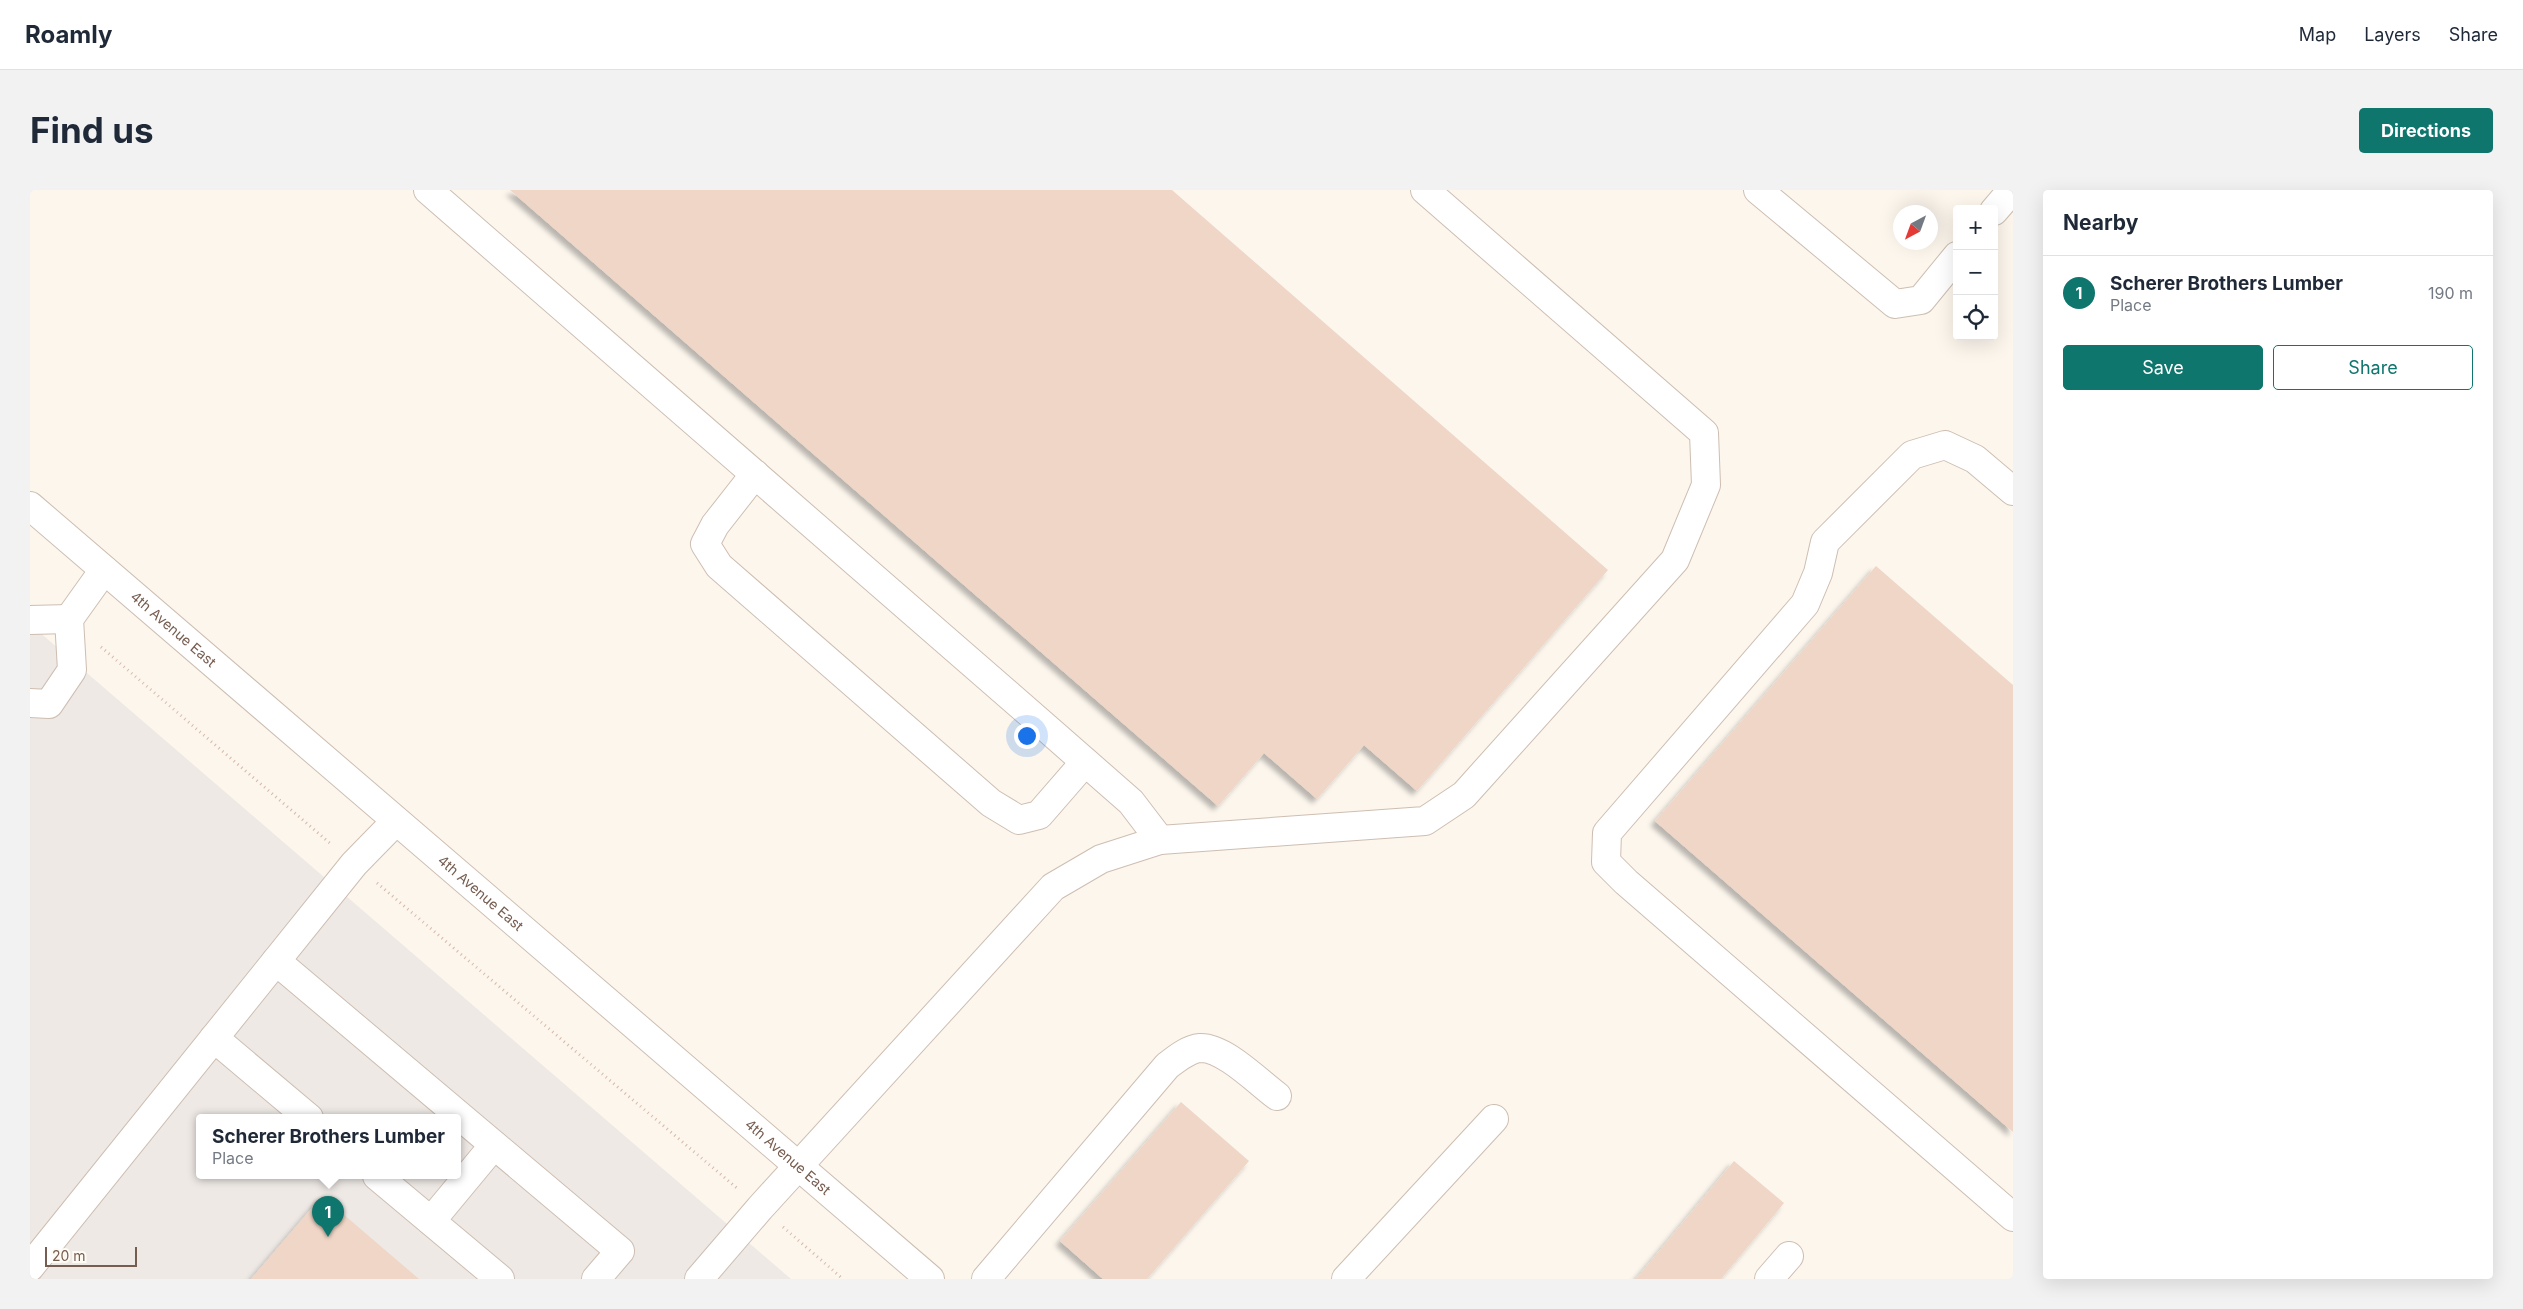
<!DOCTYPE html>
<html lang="en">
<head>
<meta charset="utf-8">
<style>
  body { margin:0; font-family:Inter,sans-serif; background:#f2f2f3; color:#1f2937 }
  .controls { position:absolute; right:15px; top:15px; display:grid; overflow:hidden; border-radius:5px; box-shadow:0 5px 20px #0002 }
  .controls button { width:45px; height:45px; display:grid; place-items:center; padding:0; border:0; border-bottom:1px solid #e0e1e3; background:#fff; color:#1f2937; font:25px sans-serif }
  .compass { position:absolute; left:1863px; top:15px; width:45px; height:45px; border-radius:50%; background:#fff; box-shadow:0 5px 20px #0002; rotate:221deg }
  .scale { position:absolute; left:15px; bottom:12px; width:92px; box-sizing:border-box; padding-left:5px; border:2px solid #775d50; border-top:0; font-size:14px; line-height:18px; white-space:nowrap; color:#775d50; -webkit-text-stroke:4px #fefaf4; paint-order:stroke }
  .you { position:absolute; left:996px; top:545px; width:18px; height:18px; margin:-12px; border:4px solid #fff; border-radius:50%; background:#1a73e8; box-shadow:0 0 0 8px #1a73e833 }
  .badge { display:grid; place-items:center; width:32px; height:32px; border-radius:50%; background:#0f766e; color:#fff; font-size:16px; font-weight:700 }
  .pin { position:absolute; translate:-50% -41px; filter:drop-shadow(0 1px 2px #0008) }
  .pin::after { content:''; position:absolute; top:26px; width:18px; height:15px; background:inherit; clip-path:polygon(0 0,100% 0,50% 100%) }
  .popup { position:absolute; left:166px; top:924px; width:265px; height:65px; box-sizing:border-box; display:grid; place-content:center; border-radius:5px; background:#fff; filter:drop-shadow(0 1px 4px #0005); font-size:16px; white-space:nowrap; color:#747a83 }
  .popup b { font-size:19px; color:#1f2937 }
  .popup::after { content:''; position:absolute; left:50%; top:100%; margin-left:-10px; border:10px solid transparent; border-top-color:#fff }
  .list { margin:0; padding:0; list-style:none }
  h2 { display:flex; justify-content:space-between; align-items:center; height:65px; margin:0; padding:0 20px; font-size:21px }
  h2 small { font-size:16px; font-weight:400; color:#747a83 }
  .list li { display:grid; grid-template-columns:32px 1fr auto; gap:15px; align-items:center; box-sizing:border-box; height:75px; padding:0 20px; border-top:1px solid #e0e1e3 }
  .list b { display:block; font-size:19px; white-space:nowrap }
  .list p { margin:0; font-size:16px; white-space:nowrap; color:#747a83 }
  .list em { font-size:16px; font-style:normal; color:#747a83 }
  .actions { display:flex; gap:10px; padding:15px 20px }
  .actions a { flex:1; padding:11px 0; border:1px solid #0f766e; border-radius:5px; text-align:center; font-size:18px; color:#0f766e }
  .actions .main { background:#0f766e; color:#fff }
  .icon { flex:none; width:28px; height:28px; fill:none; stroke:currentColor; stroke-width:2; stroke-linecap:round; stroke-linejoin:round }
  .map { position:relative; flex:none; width:1983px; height:1089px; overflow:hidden; border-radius:5px }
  header { display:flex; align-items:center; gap:30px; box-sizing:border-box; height:70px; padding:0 25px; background:#fff; border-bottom:1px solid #e0e1e3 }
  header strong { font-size:24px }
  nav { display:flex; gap:28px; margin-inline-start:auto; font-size:18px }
  .intro { display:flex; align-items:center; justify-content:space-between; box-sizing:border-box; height:120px; padding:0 30px }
  h1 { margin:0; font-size:35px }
  .button { padding:12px 22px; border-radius:5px; background:#0f766e; color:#fff; font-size:18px; font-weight:700 }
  main { display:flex; gap:30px; padding:0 30px }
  aside { flex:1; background:#fff; border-radius:5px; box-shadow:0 5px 20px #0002 }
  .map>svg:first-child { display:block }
  .industrial { fill:#eee9e5; fill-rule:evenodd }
  .building { fill:#f0d6c6; filter:url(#shadow) }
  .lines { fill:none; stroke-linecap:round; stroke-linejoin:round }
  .minor-casing { stroke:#cebeb2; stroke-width:30 }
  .path { stroke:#d6b9a8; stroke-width:3; stroke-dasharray:1 4; stroke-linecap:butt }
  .minor { stroke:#fff; stroke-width:28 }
  .labels { text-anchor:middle; stroke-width:5; stroke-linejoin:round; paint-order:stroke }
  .street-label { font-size:14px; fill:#775d50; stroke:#fefaf4 }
</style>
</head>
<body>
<header>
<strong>Roamly</strong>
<nav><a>Map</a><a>Layers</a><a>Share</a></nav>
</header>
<div class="intro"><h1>Find us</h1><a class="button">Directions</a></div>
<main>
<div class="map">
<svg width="1983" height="1089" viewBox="0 0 1983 1089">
  <defs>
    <filter id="shadow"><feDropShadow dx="-4.5" dy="4.5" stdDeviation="2.5" flood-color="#0004"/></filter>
  </defs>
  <rect width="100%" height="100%" fill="#fcf6ed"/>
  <!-- industrial -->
  <path class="industrial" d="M 0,434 L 761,1089 L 0,1089 ZM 169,928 L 427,928 L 427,986 L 169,986 Z"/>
  <!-- building -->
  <g class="building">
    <path d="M 480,0 L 1142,0 L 1578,380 L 1387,601 L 1334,555 L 1287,609 L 1234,563 L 1188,616 Z"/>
    <path d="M 1846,376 L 1983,495 L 1983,942 L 1625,631 Z"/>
    <path d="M 1151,912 L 1219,971 L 1117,1089 L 1073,1089 L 1030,1051 Z"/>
    <path d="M 1704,971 L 1754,1013 L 1691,1089 L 1606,1089 Z"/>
    <path d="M 292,1006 L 389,1089 L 221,1089 Z"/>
  </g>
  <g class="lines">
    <!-- minor casing -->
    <g class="minor-casing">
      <g id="minor">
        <path d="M 398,0 L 1020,541 L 1101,612 L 1130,650"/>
        <path d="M 1728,0 L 1865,114 L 1891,110 L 1927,66"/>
        <path d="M 1964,21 L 1982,0"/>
        <path d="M 725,284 L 685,335 L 675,354 L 689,376 L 961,613 L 989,630 L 1009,625 L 1055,572"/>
        <path d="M 1983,301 L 1945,269 L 1915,255 L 1882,265 L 1795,352 L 1788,383 L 1775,414 L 1577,643 L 1576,672 L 1596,692 L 1983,1027"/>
        <path id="s1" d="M 0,316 L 900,1089"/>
        <path d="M 0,430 L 39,429"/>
        <path d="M 0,513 L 19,514 L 42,480 L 39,429 L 74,380"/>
        <path d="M 246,771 L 590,1061 L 566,1089"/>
        <path d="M 184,848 L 279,928"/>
        <path d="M 347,986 L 470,1089"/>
        <path d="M 401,1031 L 464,955"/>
        <path d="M 0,1077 L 324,674 L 366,631"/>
        <path d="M 669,1089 L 730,1018 L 1023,697 L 1071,669 L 1130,650 L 1395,631 L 1434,605 L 1645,370 L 1676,295 L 1674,243 L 1395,0"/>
        <path d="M 956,1089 L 1137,876 C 1146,869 1158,859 1170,858 C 1194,857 1228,892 1247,906"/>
        <path d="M 1316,1089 L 1464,929"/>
        <path d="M 1739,1089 L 1759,1066"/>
      </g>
    </g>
    <!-- path -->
    <g class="path">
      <path d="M 71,457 L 302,655"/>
      <path d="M 347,693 L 708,999"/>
      <path d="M 753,1037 L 813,1089"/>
    </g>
    <!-- minor -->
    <use href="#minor" class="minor"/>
  </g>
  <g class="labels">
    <!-- street labels -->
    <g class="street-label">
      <text dy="5" stroke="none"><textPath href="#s1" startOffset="189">4th Avenue East</textPath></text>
      <text dy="5" stroke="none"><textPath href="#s1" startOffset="594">4th Avenue East</textPath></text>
      <text dy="5" stroke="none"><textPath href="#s1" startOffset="999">4th Avenue East</textPath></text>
    </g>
  </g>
</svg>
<div class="controls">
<button>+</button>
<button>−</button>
<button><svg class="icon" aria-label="locate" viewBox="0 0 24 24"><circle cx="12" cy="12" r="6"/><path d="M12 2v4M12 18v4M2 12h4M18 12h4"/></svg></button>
</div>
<svg class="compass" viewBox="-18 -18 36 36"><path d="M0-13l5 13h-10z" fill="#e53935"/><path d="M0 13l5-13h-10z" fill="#747a83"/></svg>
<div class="scale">20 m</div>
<div class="you"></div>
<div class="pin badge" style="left:298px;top:1047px">1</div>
<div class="popup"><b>Scherer Brothers Lumber</b>Place</div>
</div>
<aside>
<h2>Nearby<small></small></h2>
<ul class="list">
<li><span class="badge">1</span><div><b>Scherer Brothers Lumber</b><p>Place</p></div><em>190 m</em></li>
</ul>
<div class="actions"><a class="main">Save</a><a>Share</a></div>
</aside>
</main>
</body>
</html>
